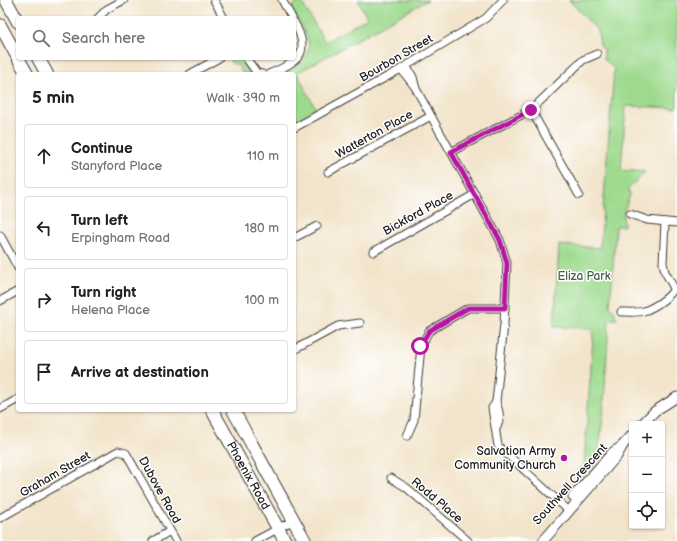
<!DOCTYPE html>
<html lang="en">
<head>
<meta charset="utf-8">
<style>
  body { margin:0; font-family:"Balsamiq Sans",sans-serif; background:#f6f6f6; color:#202124 }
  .controls { position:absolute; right:12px; bottom:12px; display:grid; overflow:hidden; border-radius:4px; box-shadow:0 1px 3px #0004 }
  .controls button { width:36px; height:36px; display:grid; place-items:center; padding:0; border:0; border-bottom:1px solid #e0e0e0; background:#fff; color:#202124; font:20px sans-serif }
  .stop { position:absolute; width:12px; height:12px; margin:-9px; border:3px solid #b5179e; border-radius:50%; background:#fff }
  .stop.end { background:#b5179e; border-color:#fff; box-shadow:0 1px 4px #0008 }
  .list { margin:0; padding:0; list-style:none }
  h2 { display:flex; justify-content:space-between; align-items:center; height:52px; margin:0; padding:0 16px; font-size:17px }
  h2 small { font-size:13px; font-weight:400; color:#757577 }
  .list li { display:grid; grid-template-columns:26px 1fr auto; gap:12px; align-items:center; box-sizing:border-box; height:64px; margin:0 8px 8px; padding:0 8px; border:1px solid #e0e0e0; border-radius:4px }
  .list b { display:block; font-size:15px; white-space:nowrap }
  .list p { margin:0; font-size:13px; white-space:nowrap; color:#757577 }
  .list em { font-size:13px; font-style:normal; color:#757577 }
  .icon { flex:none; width:22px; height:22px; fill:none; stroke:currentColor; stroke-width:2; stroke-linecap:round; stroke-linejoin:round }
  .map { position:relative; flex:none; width:677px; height:541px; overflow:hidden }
  .search { position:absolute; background:#fff; box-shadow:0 1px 3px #0004; left:16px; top:16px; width:280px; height:44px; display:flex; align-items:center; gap:10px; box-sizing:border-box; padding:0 14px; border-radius:4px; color:#757577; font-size:15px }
  .panel { position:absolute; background:#fff; box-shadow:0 1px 3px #0004; left:16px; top:72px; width:280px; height:340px; border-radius:4px }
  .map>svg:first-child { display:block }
  .green { fill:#9dda8e; stroke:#5c7b55 }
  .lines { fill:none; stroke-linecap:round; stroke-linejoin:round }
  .minor-casing { stroke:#3c3a36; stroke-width:9 }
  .tertiary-casing { stroke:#3c3a36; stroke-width:11 }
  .primary-casing { stroke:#3c3a36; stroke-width:14 }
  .minor { stroke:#fff; stroke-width:7 }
  .tertiary { stroke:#fff; stroke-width:9 }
  .primary { stroke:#fff; stroke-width:12 }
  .route { stroke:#b5179e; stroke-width:5 }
  .poi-dot { fill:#b5179e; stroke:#fff; stroke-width:1.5 }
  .labels { text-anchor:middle; stroke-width:3; stroke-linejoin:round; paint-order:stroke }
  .street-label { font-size:12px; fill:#1c1c1c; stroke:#fff }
  .park-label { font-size:12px; fill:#495e44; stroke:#fff }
  .poi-label { font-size:12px; fill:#1c1c1c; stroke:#fff; text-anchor:end }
</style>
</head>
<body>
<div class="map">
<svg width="677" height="541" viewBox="0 0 677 541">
  <rect width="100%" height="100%" fill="#fff"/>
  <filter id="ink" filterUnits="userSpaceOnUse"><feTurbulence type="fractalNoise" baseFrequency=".025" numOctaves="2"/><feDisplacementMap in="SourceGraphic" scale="8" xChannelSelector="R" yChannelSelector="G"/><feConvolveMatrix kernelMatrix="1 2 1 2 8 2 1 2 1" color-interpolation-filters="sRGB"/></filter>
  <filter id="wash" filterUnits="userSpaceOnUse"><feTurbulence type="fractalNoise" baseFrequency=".012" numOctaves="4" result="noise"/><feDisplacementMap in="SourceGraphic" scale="16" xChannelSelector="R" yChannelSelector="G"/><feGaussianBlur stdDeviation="0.9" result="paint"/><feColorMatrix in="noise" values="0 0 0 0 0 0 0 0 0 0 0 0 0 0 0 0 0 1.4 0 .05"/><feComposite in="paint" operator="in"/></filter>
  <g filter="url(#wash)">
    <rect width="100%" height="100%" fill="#f2e4ca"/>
    <!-- green -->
    <g class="green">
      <path d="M 358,0 L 428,0 L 297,73 L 317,111 L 294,124 L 294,74 L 281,74 C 323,52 309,41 291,7 L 301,1 L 325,42 L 367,18 Z"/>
      <path d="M 569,0 L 677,0 L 677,108 L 626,106 L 621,170 L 645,172 L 628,189 L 630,195 L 623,214 L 624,226 L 616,226 L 610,307 L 613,309 L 617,319 L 609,320 L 603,417 L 599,449 L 604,455 L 582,481 L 575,475 L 584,464 L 593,337 L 592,332 L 588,328 L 554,327 L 559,245 L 600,248 L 614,69 L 604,59 L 604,50 L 600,45 L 598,31 Z"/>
      <path d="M 229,58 L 239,58 L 250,74 L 243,74 L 238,65 L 231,63 Z"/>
    </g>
  </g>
  <g filter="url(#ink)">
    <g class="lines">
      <!-- minor casing -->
      <g class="minor-casing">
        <g id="minor">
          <path d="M 214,0 L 224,18"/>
          <path d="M 282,0 L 292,18"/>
          <path d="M 98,18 L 107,9 L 124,0"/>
          <path d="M 246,58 L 257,73 L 262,74"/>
          <path d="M 406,66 L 413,77 L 416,89 L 500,240 L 507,263 L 504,324 L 496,402 C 500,413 501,419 496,429"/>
          <path d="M 401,69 L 415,87"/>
          <path d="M 190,74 L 219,58"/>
          <path d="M 269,74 C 299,61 312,54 294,22"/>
          <path d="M 531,110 L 579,195"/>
          <path d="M 294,128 L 401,69 L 486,18 L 503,0"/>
          <path d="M 451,152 L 531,110 L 583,60 L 597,54"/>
          <path d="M 328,172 L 431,116"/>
          <path d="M 630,214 L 647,220 L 677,223"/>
          <path d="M 0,235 L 18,268"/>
          <path d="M 294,238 L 317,226"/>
          <path d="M 373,252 L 475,194"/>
          <path d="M 0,301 L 18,291"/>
          <path d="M 621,312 C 628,312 636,313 644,311 C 653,308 671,297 674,288 L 665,272 L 663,263 L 665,222"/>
          <path d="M 294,350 L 338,326 L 360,323"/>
          <path d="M 496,402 L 492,408 L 498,446 L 569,511"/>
          <path d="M 0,409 L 18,399"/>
          <path d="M 407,436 L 414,420 L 421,346 L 429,331 L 468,308 L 505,308"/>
          <path d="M 391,478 L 407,488 L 468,541"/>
          <path d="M 0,518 L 118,451 L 126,453 L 176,541"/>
          <path d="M 153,541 L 170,531"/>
          <path d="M 255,541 L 294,520"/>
        </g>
      </g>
      <!-- tertiary casing -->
      <g class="tertiary-casing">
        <g id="tertiary">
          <path d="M 642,424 L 655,411 L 677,397"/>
          <path d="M 573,497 L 613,452 L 622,446"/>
          <path d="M 543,541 L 617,456 L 623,445 L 632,435"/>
        </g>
      </g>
      <!-- primary casing -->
      <g class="primary-casing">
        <g id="primary">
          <path d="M 6,0 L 18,22"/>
          <path d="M 0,25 L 18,58"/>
          <path d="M 18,58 L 27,74"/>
          <path d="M 38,58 L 47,74"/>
          <path id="s1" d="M 212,410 L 285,541"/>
          <path d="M 233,410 L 305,541"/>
        </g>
      </g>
      <!-- minor -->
      <use href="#minor" class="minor"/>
      <!-- tertiary -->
      <use href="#tertiary" class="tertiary"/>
      <!-- primary -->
      <use href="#primary" class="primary"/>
    </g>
  </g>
  <g class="lines" filter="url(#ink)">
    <!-- route -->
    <path class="route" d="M 420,346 L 429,331 L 468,308 L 505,308 L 507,263 L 500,240 L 451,152 L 531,110"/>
  </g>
  <!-- markers -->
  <circle class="poi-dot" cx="564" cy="458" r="4"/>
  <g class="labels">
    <!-- street labels -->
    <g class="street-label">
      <text transform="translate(396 58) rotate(-30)" y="4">Bourbon Street</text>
      <text transform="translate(374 134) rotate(-29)" y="4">Watterton Place</text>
      <text transform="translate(418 213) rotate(-29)" y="4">Bickford Place</text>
      <text transform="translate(55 474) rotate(-30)" y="4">Graham Street</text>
      <text dy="4" stroke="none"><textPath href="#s1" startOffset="75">Phoenix Road</textPath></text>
      <text transform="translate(570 484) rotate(-48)" y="4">Southwell Crescent</text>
      <text transform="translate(160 490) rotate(61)" y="4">Dubove Road</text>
      <text transform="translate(437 500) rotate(40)" y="4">Rodd Place</text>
    </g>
    <!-- park labels -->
    <g class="park-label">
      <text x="584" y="280">Eliza Park</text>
    </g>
    <!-- poi labels -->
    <g class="poi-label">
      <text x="556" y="455">Salvation Army<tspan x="556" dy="14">Community Church</tspan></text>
    </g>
  </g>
</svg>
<div class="controls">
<button>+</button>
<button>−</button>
<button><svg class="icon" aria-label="locate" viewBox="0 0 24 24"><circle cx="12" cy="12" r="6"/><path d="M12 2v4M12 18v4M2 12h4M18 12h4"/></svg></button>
</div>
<div class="stop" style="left:420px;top:346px"></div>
<div class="stop end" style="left:531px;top:110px"></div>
<div class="search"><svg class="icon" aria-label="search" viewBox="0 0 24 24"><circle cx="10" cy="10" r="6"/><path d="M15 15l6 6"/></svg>Search here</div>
<section class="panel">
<h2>5 min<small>Walk · 390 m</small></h2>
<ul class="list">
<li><svg class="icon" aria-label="ahead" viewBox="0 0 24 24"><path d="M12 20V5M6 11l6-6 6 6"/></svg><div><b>Continue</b><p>Stanyford Place</p></div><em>110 m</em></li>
<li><svg class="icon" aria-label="left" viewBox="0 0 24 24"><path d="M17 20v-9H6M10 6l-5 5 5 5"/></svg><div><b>Turn left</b><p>Erpingham Road</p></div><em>180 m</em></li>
<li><svg class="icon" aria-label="right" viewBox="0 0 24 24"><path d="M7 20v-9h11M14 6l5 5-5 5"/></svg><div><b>Turn right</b><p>Helena Place</p></div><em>100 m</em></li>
<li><svg class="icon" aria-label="arrive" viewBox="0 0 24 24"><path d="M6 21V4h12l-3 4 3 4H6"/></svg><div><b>Arrive at destination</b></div></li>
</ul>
</section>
</div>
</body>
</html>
